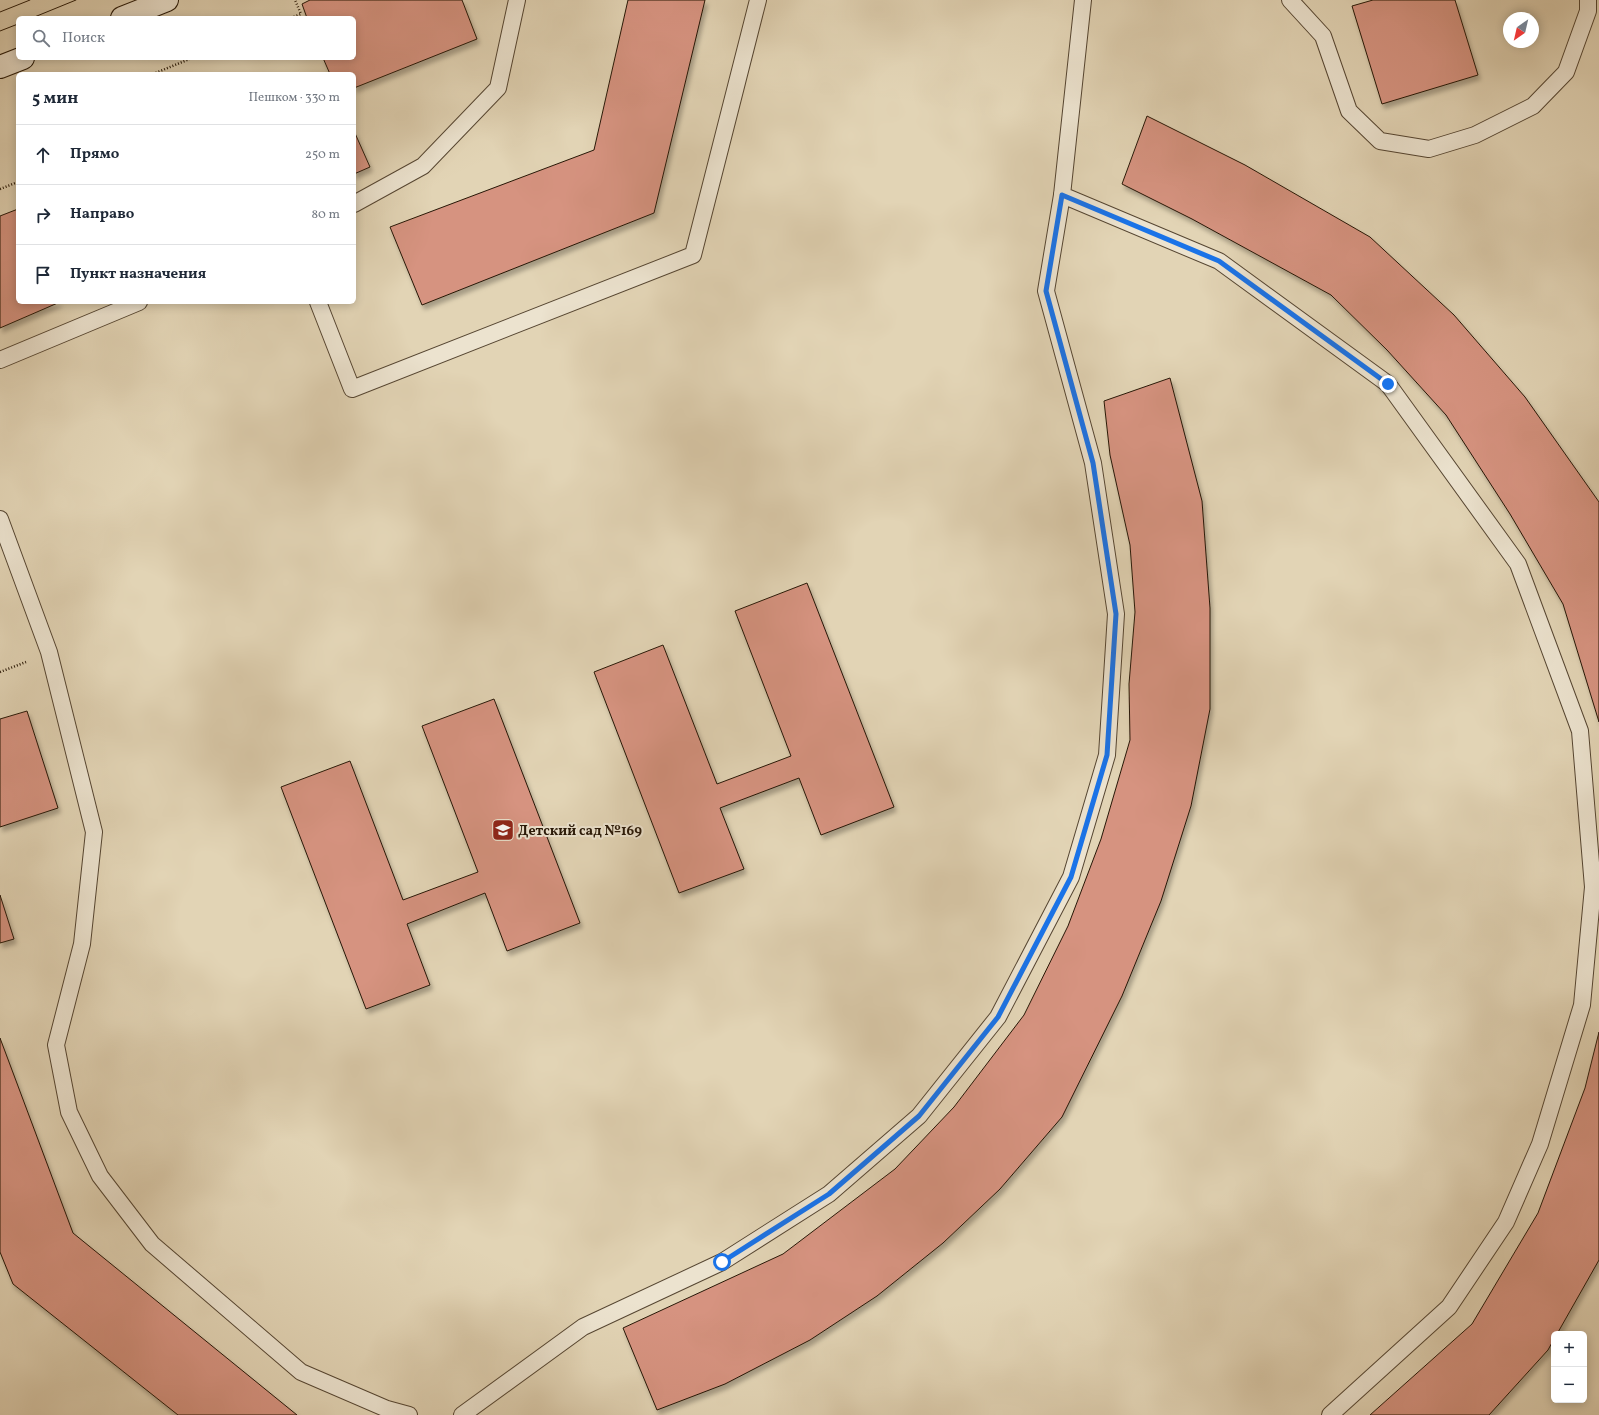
<!DOCTYPE html>
<html lang="ru">
<head>
<meta charset="utf-8">
<style>
  body { margin:0; font-family:Vollkorn,serif; background:#f2f2f3; color:#1f2937 }
  .controls { position:absolute; right:12px; bottom:12px; display:grid; overflow:hidden; border-radius:6px; box-shadow:0 2px 10px #0003 }
  .controls button { width:36px; height:36px; display:grid; place-items:center; padding:0; border:0; border-bottom:1px solid #e0e1e3; background:#fff; color:#1f2937; font:20px sans-serif }
  .compass { position:absolute; left:1503px; top:12px; width:36px; height:36px; border-radius:50%; background:#fff; box-shadow:0 2px 10px #0003; rotate:214deg }
  .stop { position:absolute; width:12px; height:12px; margin:-9px; border:3px solid #1a73e8; border-radius:50%; background:#fff }
  .stop.end { background:#1a73e8; border-color:#fff; box-shadow:0 1px 4px #0008 }
  .list { margin:0; padding:0; list-style:none }
  h2 { display:flex; justify-content:space-between; align-items:center; height:52px; margin:0; padding:0 16px; font-size:17px }
  h2 small { font-size:13px; font-weight:400; color:#747a83 }
  .list li { display:grid; grid-template-columns:26px 1fr auto; gap:12px; align-items:center; box-sizing:border-box; height:60px; padding:0 16px; border-top:1px solid #e0e1e3 }
  .list b { display:block; font-size:15px; white-space:nowrap }
  .list em { font-size:13px; font-style:normal; color:#747a83 }
  .icon { flex:none; width:22px; height:22px; fill:none; stroke:currentColor; stroke-width:2; stroke-linecap:round; stroke-linejoin:round }
  .map { position:relative; flex:none; width:1599px; height:1415px; overflow:hidden }
  .search { position:absolute; background:#fff; box-shadow:0 2px 10px #0003; left:16px; top:16px; width:340px; height:44px; display:flex; align-items:center; gap:10px; box-sizing:border-box; padding:0 14px; border-radius:6px; color:#747a83; font-size:15px }
  .panel { position:absolute; background:#fff; box-shadow:0 2px 10px #0003; left:16px; top:72px; width:340px; height:232px; border-radius:6px }
  .map>svg:first-child { display:block }
  .building { fill:#d69380; stroke:#271706; filter:url(#shadow) }
  .lines { fill:none; stroke-linecap:round; stroke-linejoin:round }
  .lane-casing { stroke:#564632; stroke-width:18 }
  .secondary-casing { stroke:#271706; stroke-width:24 }
  .path { stroke:#271706; stroke-width:2.5; stroke-dasharray:1 2; stroke-linecap:butt }
  .lane { stroke:#ece3cf; stroke-width:16 }
  .secondary { stroke:#ece3cf; stroke-width:22 }
  .tram { stroke:#271706; stroke-width:1 }
  .route { stroke:#1a73e8; stroke-width:5 }
  .labels { text-anchor:middle; stroke-width:4; stroke-linejoin:round; paint-order:stroke }
  .poi-label { font-size:14px; font-weight:bold; fill:#271706; stroke:#ece3cf; text-anchor:start }
</style>
</head>
<body>
<div class="map">
<svg width="1599" height="1415" viewBox="0 0 1599 1415">
  <defs>
    <filter id="shadow"><feDropShadow dx="2.5" dy="4.5" stdDeviation="2" flood-color="#0004"/></filter>
  </defs>
  <rect width="100%" height="100%" fill="#e2d4b5"/>
  <filter id="stains"><feTurbulence type="fractalNoise" baseFrequency=".005" numOctaves="4"/><feColorMatrix values="0 0 0 0 .2 0 0 0 0 .09 0 0 0 0 .02 0 0 0 .5 -.17"/></filter>
  <radialGradient id="worn" r=".72"><stop offset=".6" stop-color="#630" stop-opacity="0"/><stop offset="1" stop-color="#630" stop-opacity=".3"/></radialGradient>
  <!-- building -->
  <g class="building">
    <path d="M 310,0 L 462,0 L 477,39 L 354,88 L 354,74 L 330,74 L 323,58 L 354,58 L 354,18 L 307,18 L 302,4 Z"/>
    <path d="M 628,0 L 705,0 L 654,213 L 422,305 L 390,227 L 594,150 Z"/>
    <path d="M 1373,0 L 1455,0 L 1478,75 L 1382,104 L 1352,6 Z"/>
    <path d="M 1147,116 L 1245,165 L 1370,237 L 1454,315 L 1525,397 L 1599,502 L 1599,722 L 1563,604 L 1510,514 L 1446,415 L 1387,350 L 1331,295 L 1192,219 L 1122,184 Z"/>
    <path d="M 354,131 L 370,167 L 354,174 Z"/>
    <path d="M 18,209 L 18,302 L 60,302 L 0,328 L 0,216 Z"/>
    <path d="M 1170,378 L 1202,501 L 1210,608 L 1210,709 L 1191,806 L 1161,901 L 1122,996 L 1062,1117 L 1000,1189 L 943,1243 L 877,1296 L 810,1340 L 725,1384 L 657,1410 L 623,1328 L 783,1254 L 895,1169 L 954,1107 L 1024,1015 L 1068,926 L 1101,839 L 1130,740 L 1129,684 L 1135,612 L 1130,545 L 1110,455 L 1104,401 Z"/>
    <path d="M 807,583 L 894,807 L 821,835 L 799,778 L 720,808 L 744,869 L 679,893 L 594,672 L 663,645 L 717,784 L 791,756 L 735,611 Z"/>
    <path d="M 494,699 L 580,923 L 507,951 L 485,893 L 407,924 L 430,985 L 366,1009 L 281,787 L 350,761 L 403,900 L 478,872 L 422,726 Z"/>
    <path d="M 27,711 L 58,808 L 0,827 L 0,719 Z"/>
    <path d="M 0,895 L 14,939 L 0,943 Z"/>
    <path d="M 1599,1032 L 1599,1260 L 1557,1334 L 1554,1334 L 1554,1339 L 1548,1350 L 1489,1415 L 1370,1415 L 1472,1324 L 1538,1213 L 1585,1088 Z"/>
    <path d="M 0,1038 L 73,1233 L 297,1415 L 178,1415 L 13,1284 L 0,1252 Z"/>
  </g>
  <g class="lines">
    <!-- lane casing -->
    <g class="lane-casing">
      <g id="lane">
        <path d="M 1083,0 L 1062,195 L 1219,261 L 1388,384 L 1518,564 L 1580,731 L 1593,887 L 1582,1005 L 1540,1144 L 1506,1222 L 1449,1307 L 1330,1415"/>
        <path d="M 1290,0 L 1323,36 L 1349,111 L 1380,141 L 1429,149 L 1475,135 L 1533,106 L 1566,72 L 1588,11 L 1588,0"/>
        <path d="M 354,204 L 423,166 L 498,88 L 517,0"/>
        <path d="M 318,302 L 352,389 L 693,255 L 758,0"/>
        <path d="M 0,360 L 139,302"/>
        <path d="M 0,519 L 49,652 L 94,832 L 82,944 L 56,1045 L 69,1112 L 100,1176 L 152,1244 L 301,1372 L 387,1409 L 409,1415"/>
        <path d="M 462,1415 L 583,1327 L 722,1262 L 829,1194 L 919,1116 L 998,1017 L 1071,877 L 1107,755 L 1116,614 L 1093,463 L 1046,291 L 1062,195"/>
      </g>
    </g>
    <!-- secondary casing -->
    <g class="secondary-casing">
      <g id="secondary">
        <path d="M 122,18 L 167,0"/>
        <path d="M 0,67 L 23,58"/>
      </g>
    </g>
    <!-- path -->
    <g class="path">
      <path d="M 291,18 L 301,14 L 295,0"/>
      <path d="M 153,74 L 192,58"/>
      <path d="M 0,189 L 18,182"/>
      <path d="M 0,672 L 26,662"/>
    </g>
    <!-- lane -->
    <use href="#lane" class="lane"/>
    <!-- secondary -->
    <use href="#secondary" class="secondary"/>
    <!-- tram -->
    <g class="tram">
      <path d="M 0,12 L 30,0"/>
      <path d="M 32,18 L 76,0"/>
      <path d="M 0,31 L 18,24"/>
    </g>
  </g>
  <g class="lines">
    <!-- route -->
    <path class="route" d="M 722,1262 L 829,1194 L 919,1116 L 998,1017 L 1071,877 L 1107,755 L 1116,614 L 1093,463 L 1046,291 L 1062,195 L 1219,261 L 1388,384"/>
  </g>
  <!-- icons -->
  <defs>
    <g id="school-square" transform="scale(1.15)"><rect x="-9" y="-9" width="18" height="18" rx="4" fill="#8f2418" stroke="#ece3cf"/><path d="M0-5L7-2L0 1L-7-2ZM-4 1L0 2.5L4 1V4Q0 6-4 4Z" fill="#fff"/></g>
  </defs>
  <g fill-rule="evenodd">
    <use href="#school-square" x="503" y="830"/>
  </g>
  <g class="labels">
    <!-- poi labels -->
    <g class="poi-label">
      <text x="518" y="835">Детский сад №169</text>
    </g>
  </g>
  <rect width="100%" height="100%" filter="url(#stains)"/>
  <rect width="100%" height="100%" fill="url(#worn)"/>
</svg>
<div class="controls">
<button>+</button>
<button>−</button>
</div>
<svg class="compass" viewBox="-18 -18 36 36"><path d="M0-13l5 13h-10z" fill="#e53935"/><path d="M0 13l5-13h-10z" fill="#747a83"/></svg>
<div class="stop" style="left:722px;top:1262px"></div>
<div class="stop end" style="left:1388px;top:384px"></div>
<div class="search"><svg class="icon" aria-label="search" viewBox="0 0 24 24"><circle cx="10" cy="10" r="6"/><path d="M15 15l6 6"/></svg>Поиск</div>
<section class="panel">
<h2>5 мин<small>Пешком · 330 m</small></h2>
<ul class="list">
<li><svg class="icon" aria-label="ahead" viewBox="0 0 24 24"><path d="M12 20V5M6 11l6-6 6 6"/></svg><div><b>Прямо</b></div><em>250 m</em></li>
<li><svg class="icon" aria-label="right" viewBox="0 0 24 24"><path d="M7 20v-9h11M14 6l5 5-5 5"/></svg><div><b>Направо</b></div><em>80 m</em></li>
<li><svg class="icon" aria-label="arrive" viewBox="0 0 24 24"><path d="M6 21V4h12l-3 4 3 4H6"/></svg><div><b>Пункт назначения</b></div></li>
</ul>
</section>
</div>
</body>
</html>
